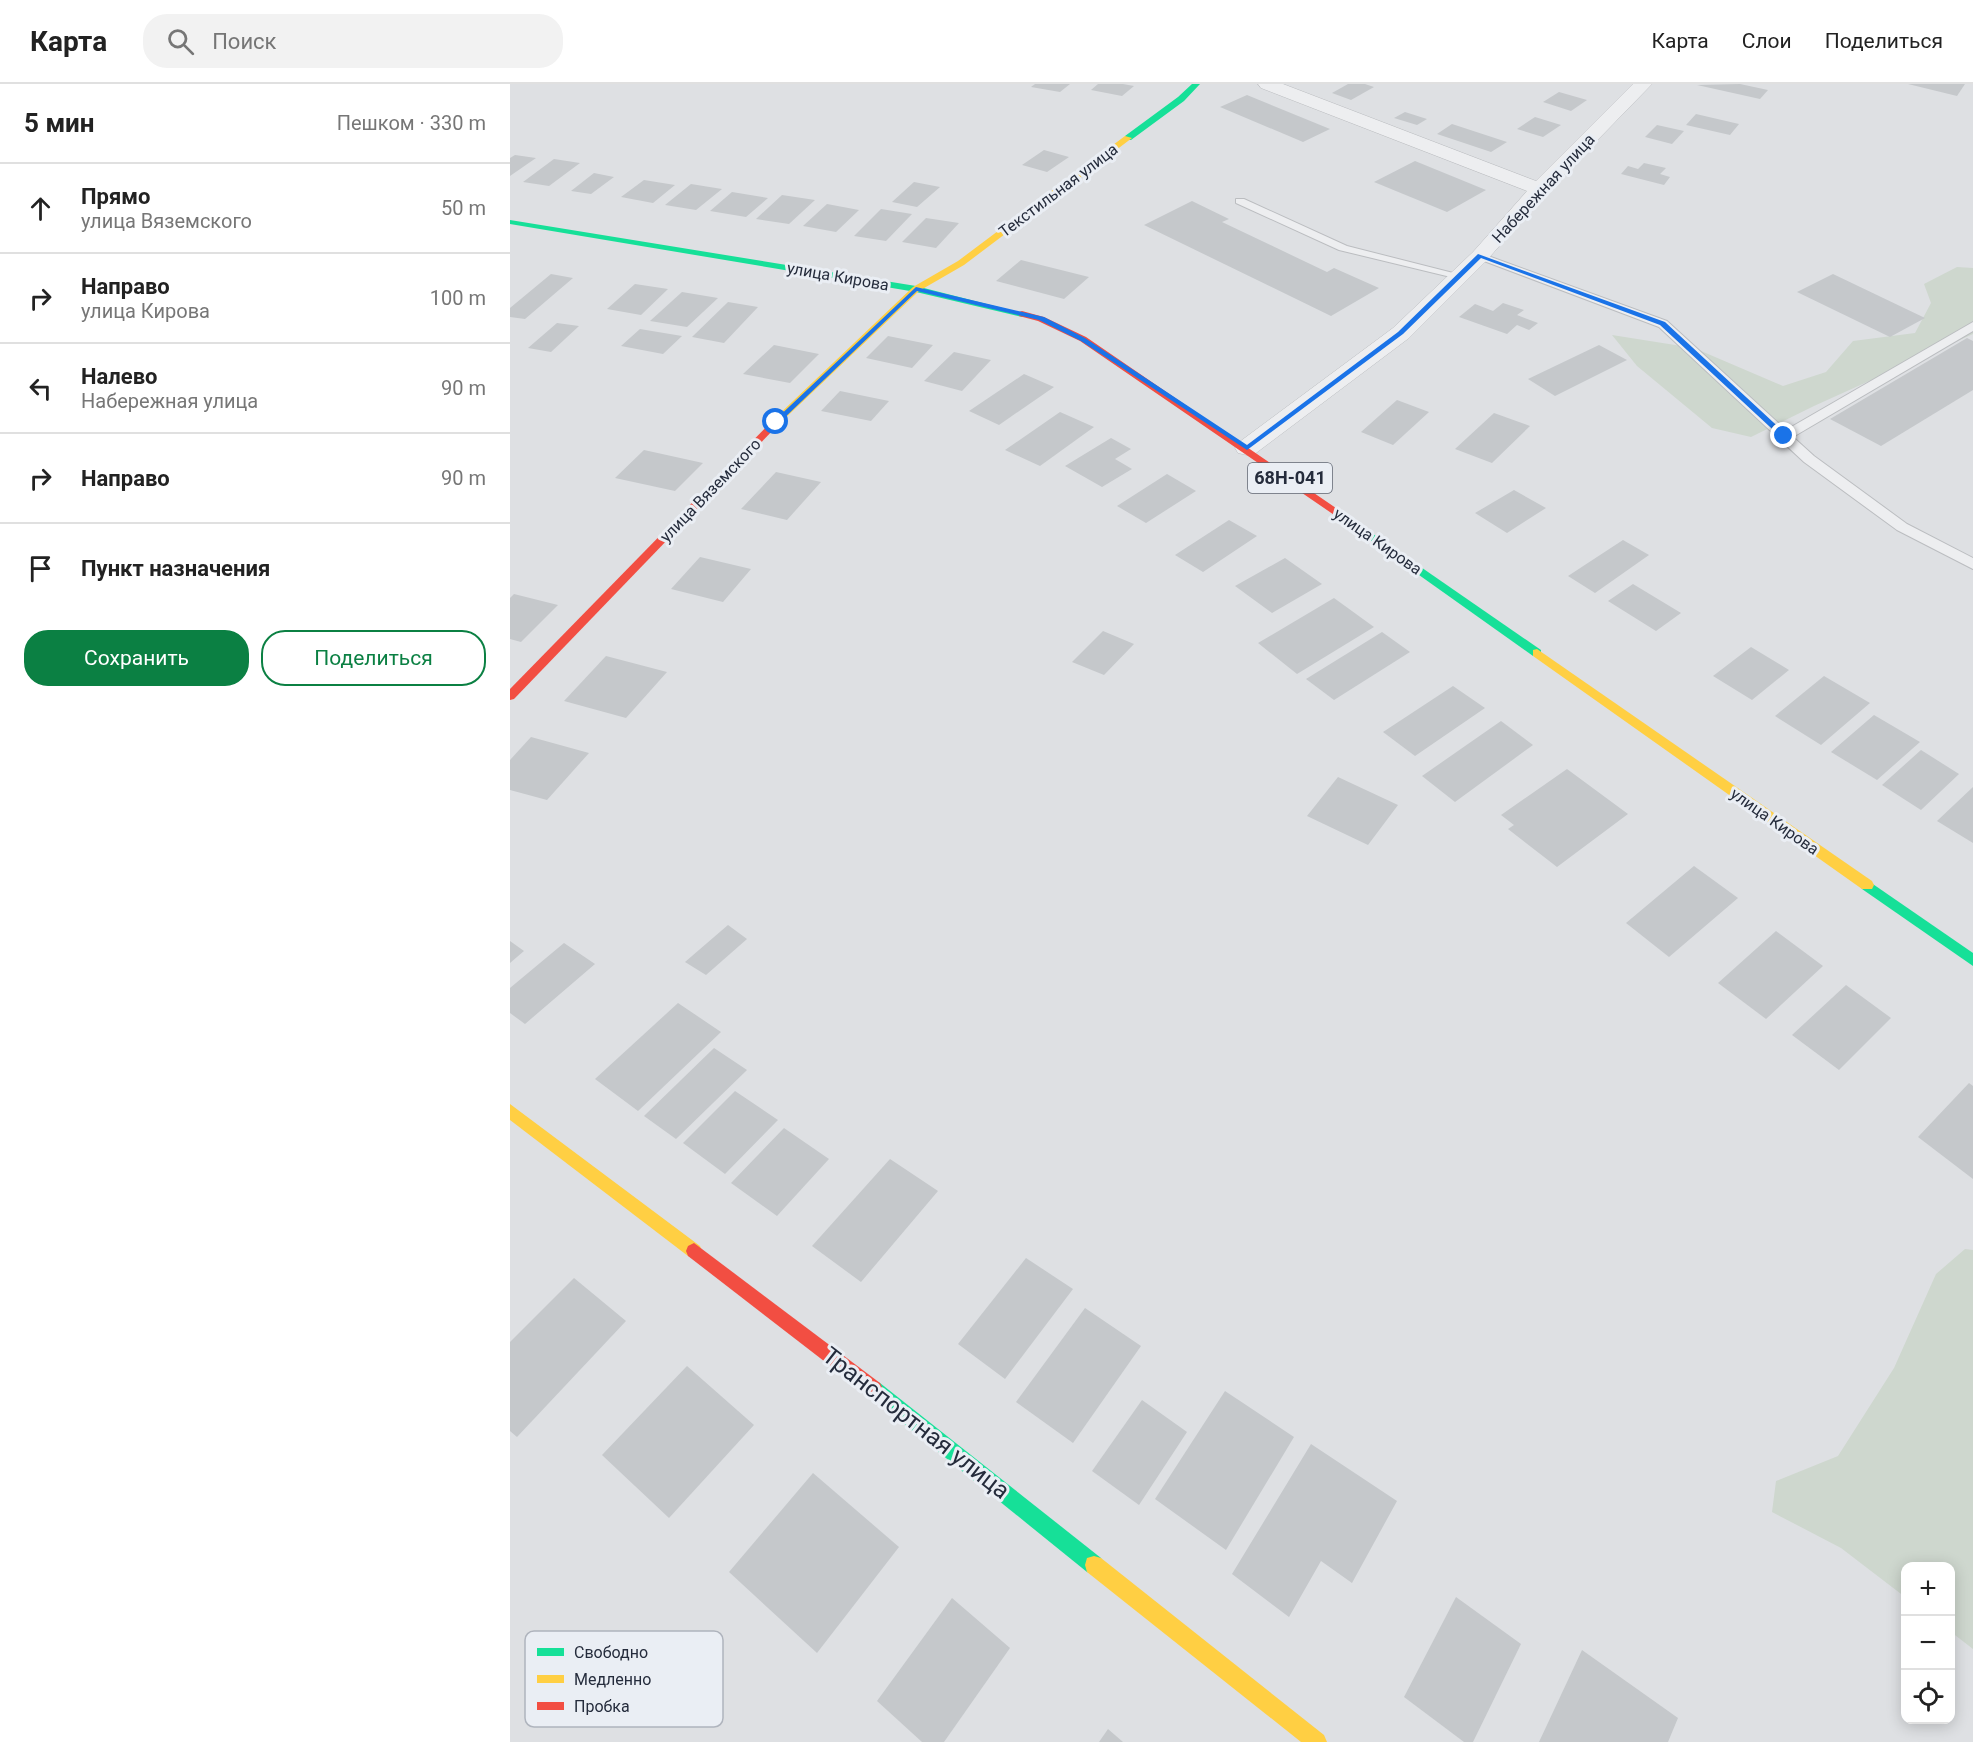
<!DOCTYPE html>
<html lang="ru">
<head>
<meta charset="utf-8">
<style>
  body { margin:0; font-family:Roboto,sans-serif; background:#f2f2f2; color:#222 }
  .controls { position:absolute; right:18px; bottom:18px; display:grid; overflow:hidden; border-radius:12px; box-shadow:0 3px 15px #0003 }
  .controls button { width:54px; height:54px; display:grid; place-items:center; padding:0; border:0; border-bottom:2px solid #e0e0e0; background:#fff; color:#222; font:30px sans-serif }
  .stop { position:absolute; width:18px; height:18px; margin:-14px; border:4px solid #1a73e8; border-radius:50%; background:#fff }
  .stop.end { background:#1a73e8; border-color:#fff; box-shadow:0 2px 6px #0008 }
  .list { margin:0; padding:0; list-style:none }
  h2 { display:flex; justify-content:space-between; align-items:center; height:78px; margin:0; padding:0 24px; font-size:26px }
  h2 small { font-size:20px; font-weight:400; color:#767676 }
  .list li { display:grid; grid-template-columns:39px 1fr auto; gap:18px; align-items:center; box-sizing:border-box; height:90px; padding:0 24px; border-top:2px solid #e0e0e0 }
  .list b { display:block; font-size:22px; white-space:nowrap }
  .list p { margin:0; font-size:20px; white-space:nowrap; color:#767676 }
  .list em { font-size:20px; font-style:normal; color:#767676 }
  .actions { display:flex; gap:12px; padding:18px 24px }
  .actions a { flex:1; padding:14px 0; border:2px solid #0b8043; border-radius:24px; text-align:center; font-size:21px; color:#0b8043 }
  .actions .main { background:#0b8043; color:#fff }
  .icon { flex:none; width:33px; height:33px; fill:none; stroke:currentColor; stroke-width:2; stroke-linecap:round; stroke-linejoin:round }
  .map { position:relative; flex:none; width:1463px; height:1658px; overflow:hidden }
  header { display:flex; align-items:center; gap:36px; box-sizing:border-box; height:84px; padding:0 30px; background:#fff; border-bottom:2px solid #e0e0e0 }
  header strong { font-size:28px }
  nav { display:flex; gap:33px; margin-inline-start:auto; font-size:21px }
  .search { width:420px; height:54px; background:#f2f2f2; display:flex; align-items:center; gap:15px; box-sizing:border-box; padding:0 21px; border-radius:24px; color:#767676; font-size:22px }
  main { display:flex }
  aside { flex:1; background:#fff }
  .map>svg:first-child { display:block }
  .green { fill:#ced7ce }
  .building { fill:#c5c8cb }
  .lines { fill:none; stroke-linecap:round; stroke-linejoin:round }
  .lane-casing { stroke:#bbbdc0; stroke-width:2 }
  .street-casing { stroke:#bbbdc0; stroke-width:1 }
  .lane { fill:#edeef0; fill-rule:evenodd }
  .street { fill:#edeef0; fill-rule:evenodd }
  .fast { fill:#16e098; fill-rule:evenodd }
  .slow { fill:#ffcf43; fill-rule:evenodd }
  .jam { fill:#f24e42; fill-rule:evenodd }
  .route { fill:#1a73e8 }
  .labels { text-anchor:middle; stroke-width:6; stroke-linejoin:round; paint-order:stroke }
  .far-street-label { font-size:16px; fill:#252c3c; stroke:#eaeef4 }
  .shield { fill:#eaeef4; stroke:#606673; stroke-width:1.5 }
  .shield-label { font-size:18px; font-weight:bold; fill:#252c3c }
  .near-street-label { font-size:24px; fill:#252c3c; stroke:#eaeef4 }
  .key { fill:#eaeef4; stroke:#afb4bd; stroke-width:1.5 }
  .key-label { font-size:16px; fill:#252c3c }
</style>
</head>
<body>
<header>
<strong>Карта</strong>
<div class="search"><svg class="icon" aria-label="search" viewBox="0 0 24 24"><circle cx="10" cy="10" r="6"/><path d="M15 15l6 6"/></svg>Поиск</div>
<nav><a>Карта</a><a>Слои</a><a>Поделиться</a></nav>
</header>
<main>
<aside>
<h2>5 мин<small>Пешком · 330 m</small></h2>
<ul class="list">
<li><svg class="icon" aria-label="ahead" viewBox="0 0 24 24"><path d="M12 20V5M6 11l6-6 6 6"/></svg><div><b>Прямо</b><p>улица Вяземского</p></div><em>50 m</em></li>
<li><svg class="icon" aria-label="right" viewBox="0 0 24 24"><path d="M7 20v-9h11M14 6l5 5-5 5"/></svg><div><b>Направо</b><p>улица Кирова</p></div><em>100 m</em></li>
<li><svg class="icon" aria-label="left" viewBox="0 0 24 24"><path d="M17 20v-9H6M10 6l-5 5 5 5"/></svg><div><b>Налево</b><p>Набережная улица</p></div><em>90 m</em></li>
<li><svg class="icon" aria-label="right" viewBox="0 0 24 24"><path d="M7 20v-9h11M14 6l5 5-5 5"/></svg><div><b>Направо</b></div><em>90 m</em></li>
<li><svg class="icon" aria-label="arrive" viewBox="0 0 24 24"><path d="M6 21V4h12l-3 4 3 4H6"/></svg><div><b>Пункт назначения</b></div></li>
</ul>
<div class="actions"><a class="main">Сохранить</a><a>Поделиться</a></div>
</aside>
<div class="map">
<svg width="1463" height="1658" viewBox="0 0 1463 1658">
  <rect width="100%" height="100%" fill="#dee0e3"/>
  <!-- green -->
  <g class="green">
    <path d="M 1447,183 L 1463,184 L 1463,250 L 1304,322 L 1241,353 L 1202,344 L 1127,282 L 1102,251 L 1184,264 L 1273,302 L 1316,288 L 1343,257 L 1405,249 L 1421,219 L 1414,200 Z"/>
    <path d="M 1455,1165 L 1463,1166 L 1463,1565 L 1441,1548 L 1440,1482 L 1396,1482 L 1395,1513 L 1331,1464 L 1262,1428 L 1266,1397 L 1328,1372 L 1384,1284 L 1426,1190 Z"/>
  </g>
  <!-- building -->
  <g class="building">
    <path d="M 525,0 L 560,0 L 550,8 L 521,3 Z"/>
    <path d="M 588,0 L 613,0 L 624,2 L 612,12 L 581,6 Z"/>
    <path d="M 838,0 L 855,0 L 864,3 L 841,16 L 822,9 Z"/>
    <path d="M 1230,0 L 1258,6 L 1250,15 L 1187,1 Z"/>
    <path d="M 1398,0 L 1455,0 L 1447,12 Z"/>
    <path d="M 1049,8 L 1077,16 L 1061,27 L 1033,18 Z"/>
    <path d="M 737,11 L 820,45 L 793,58 L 710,23 Z"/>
    <path d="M 895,28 L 917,35 L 907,41 L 884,34 Z"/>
    <path d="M 1186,30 L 1229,40 L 1220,51 L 1176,41 Z"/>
    <path d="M 1025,33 L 1051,41 L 1033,53 L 1007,45 Z"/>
    <path d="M 942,40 L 997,58 L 981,68 L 927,50 Z"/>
    <path d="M 1147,41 L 1174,47 L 1162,60 L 1135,53 Z"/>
    <path d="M 534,66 L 559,73 L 537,88 L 512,81 Z"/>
    <path d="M 5,71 L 26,74 L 0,92 L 0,74 Z"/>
    <path d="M 44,75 L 70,79 L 39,102 L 13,98 Z"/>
    <path d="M 905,77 L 976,106 L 937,128 L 864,98 Z"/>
    <path d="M 1134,79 L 1156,84 L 1150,90 L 1160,93 L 1154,101 L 1111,90 L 1118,82 L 1128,85 Z"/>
    <path d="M 84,89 L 104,93 L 81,110 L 61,107 Z"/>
    <path d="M 134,96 L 165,101 L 143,119 L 111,113 Z"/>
    <path d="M 404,98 L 430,103 L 407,123 L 382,118 Z"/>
    <path d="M 181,100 L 212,105 L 186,126 L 155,121 Z"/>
    <path d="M 222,108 L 258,114 L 236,133 L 200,127 Z"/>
    <path d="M 272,111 L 305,116 L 279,140 L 246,135 Z"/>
    <path d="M 682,117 L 719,135 L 712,138 L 817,188 L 824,184 L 869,204 L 821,232 L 634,141 Z"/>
    <path d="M 317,120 L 349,126 L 326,148 L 293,142 Z"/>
    <path d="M 371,125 L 402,130 L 376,157 L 344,152 Z"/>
    <path d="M 416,134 L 449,139 L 426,164 L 392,158 Z"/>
    <path d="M 511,176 L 579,193 L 554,215 L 486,197 Z"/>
    <path d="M 41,190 L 63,194 L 15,235 L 0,233 L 0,224 Z"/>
    <path d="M 1323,190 L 1415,234 L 1380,253 L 1287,208 Z"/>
    <path d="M 125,200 L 158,205 L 131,231 L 97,225 Z"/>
    <path d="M 172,208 L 208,214 L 177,243 L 140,237 Z"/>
    <path d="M 218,218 L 248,223 L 214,259 L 182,253 Z"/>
    <path d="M 993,219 L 1014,226 L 1007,231 L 1028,239 L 1019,246 L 1007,241 L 997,250 L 949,233 L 965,220 L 983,227 Z"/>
    <path d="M 47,239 L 69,242 L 41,268 L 18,264 Z"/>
    <path d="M 130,245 L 172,252 L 153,270 L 111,262 Z"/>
    <path d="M 378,252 L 423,261 L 402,284 L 356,274 Z"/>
    <path d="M 1457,254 L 1463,257 L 1463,306 L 1371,362 L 1320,335 Z"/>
    <path d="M 264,261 L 309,270 L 280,299 L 233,290 Z"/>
    <path d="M 1089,261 L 1117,276 L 1045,312 L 1018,295 Z"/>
    <path d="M 444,268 L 481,276 L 452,307 L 414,297 Z"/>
    <path d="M 514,290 L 544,303 L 489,341 L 459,327 Z"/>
    <path d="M 330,307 L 379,317 L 361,337 L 311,327 Z"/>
    <path d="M 887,316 L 919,328 L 883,361 L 851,348 Z"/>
    <path d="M 550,328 L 584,343 L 530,382 L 495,366 Z"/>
    <path d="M 984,329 L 1020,342 L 982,379 L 945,365 Z"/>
    <path d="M 601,354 L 621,365 L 605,375 L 622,385 L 592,403 L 555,382 Z"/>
    <path d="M 134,366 L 193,379 L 165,407 L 105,394 Z"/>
    <path d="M 266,388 L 311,398 L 277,436 L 231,425 Z"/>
    <path d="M 657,390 L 686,407 L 636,439 L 607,422 Z"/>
    <path d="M 1004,406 L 1036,424 L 997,449 L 965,429 Z"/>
    <path d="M 719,436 L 747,452 L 693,488 L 665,471 Z"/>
    <path d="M 1113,456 L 1139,471 L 1085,509 L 1058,492 Z"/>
    <path d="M 190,473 L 241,485 L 213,518 L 161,505 Z"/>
    <path d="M 775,474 L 812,500 L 762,529 L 725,502 Z"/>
    <path d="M 1123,500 L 1171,529 L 1146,547 L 1098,517 Z"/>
    <path d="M 4,510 L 48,521 L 11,558 L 0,555 L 0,514 Z"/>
    <path d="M 824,514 L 864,543 L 787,590 L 748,559 Z"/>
    <path d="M 593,547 L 624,560 L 594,591 L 562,578 Z"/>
    <path d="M 872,548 L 900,568 L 824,616 L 796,595 Z"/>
    <path d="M 1241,563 L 1279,586 L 1242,616 L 1203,592 Z"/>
    <path d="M 96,572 L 157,588 L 116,634 L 54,617 Z"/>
    <path d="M 1314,592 L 1360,619 L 1311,661 L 1265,632 Z"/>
    <path d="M 943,602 L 975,624 L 905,672 L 873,648 Z"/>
    <path d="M 1364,631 L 1410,658 L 1367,696 L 1321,668 Z"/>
    <path d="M 991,637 L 1023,661 L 945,718 L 912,692 Z"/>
    <path d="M 21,653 L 79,669 L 37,716 L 0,706 L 0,676 Z"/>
    <path d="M 1411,666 L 1449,690 L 1411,726 L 1372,701 Z"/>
    <path d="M 1057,685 L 1118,730 L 1047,783 L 998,745 L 1004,741 L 991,731 Z"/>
    <path d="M 828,693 L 888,721 L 858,761 L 797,732 Z"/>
    <path d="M 1463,703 L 1463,759 L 1427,737 Z"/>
    <path d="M 1184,782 L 1228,814 L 1159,873 L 1116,839 Z"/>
    <path d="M 218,841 L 237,855 L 196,891 L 175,878 Z"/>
    <path d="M 1266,847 L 1313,882 L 1256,935 L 1208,899 Z"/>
    <path d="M 0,857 L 14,867 L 0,879 Z"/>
    <path d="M 54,859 L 85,880 L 15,940 L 0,929 L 0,904 Z"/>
    <path d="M 1336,901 L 1381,934 L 1329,986 L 1282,951 Z"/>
    <path d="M 168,919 L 211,948 L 128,1027 L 85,995 Z"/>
    <path d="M 204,964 L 237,986 L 166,1055 L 134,1032 Z"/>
    <path d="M 1459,999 L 1463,1002 L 1463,1095 L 1408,1053 Z"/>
    <path d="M 225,1007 L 268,1036 L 215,1090 L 173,1059 Z"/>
    <path d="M 274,1044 L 319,1075 L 267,1132 L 221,1099 Z"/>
    <path d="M 380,1075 L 428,1107 L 351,1198 L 302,1162 Z"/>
    <path d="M 516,1174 L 563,1205 L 495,1295 L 448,1260 Z"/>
    <path d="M 64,1194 L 116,1237 L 7,1353 L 0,1347 L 0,1258 Z"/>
    <path d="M 575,1224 L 631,1262 L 563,1359 L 506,1318 Z"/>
    <path d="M 177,1282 L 244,1341 L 159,1434 L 92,1371 Z"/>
    <path d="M 715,1307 L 784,1353 L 716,1466 L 645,1415 Z"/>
    <path d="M 632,1316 L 677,1348 L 629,1421 L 582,1387 Z"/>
    <path d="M 801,1360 L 887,1417 L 842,1499 L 811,1477 L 779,1533 L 722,1490 Z"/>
    <path d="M 303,1389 L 389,1463 L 307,1569 L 219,1488 Z"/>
    <path d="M 946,1513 L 1011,1560 L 963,1658 L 954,1658 L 894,1613 Z"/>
    <path d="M 442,1514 L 500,1564 L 434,1658 L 412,1658 L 367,1617 Z"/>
    <path d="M 1072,1566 L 1168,1634 L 1158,1658 L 1029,1658 Z"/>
    <path d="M 598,1645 L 613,1658 L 589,1658 Z"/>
  </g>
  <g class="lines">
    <!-- lane casing -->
    <g class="lane-casing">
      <g id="lane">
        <path d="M 726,115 L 734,115 L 837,162 L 955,192 L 949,195 L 829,166 L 726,119 Z"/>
        <path d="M 970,169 L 1157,237 L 1276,346 L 1463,238 L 1463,247 L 1283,353 L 1304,372 L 1397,440 L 1463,474 L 1463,485 L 1387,446 L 1294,378 L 1149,243 L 966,174 L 966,170 Z"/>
      </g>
    </g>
    <!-- street casing -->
    <g class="street-casing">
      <path id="street" d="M 748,0 L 773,0 L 1026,97 L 1123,0 L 1142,0 L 1036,109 L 977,176 L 899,254 L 746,369 L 737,371 L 728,369 L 725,364 L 728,359 L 883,244 L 963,168 L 1017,107 L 751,4 Z"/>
    </g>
    <!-- lane -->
    <use href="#lane" class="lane"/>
    <!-- street -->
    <use href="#street" class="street"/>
    <!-- fast -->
    <g class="fast">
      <path d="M 682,0 L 690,0 L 674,17 L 621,56 L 615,56 L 615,52 L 668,13 Z"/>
      <path d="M 0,136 L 406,202 L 516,230 L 512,233 L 406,208 L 0,140 Z"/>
      <path d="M 837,432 L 1031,566 L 1031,572 L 1023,572 L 833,437 L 832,435 Z"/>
      <path d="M 1357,796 L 1463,869 L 1463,882 L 1352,805 L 1350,801 L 1352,797 Z"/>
      <path d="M 364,1296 L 370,1299 L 591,1474 L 593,1481 L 591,1488 L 584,1490 L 577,1488 L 358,1311 L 355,1305 L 358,1299 Z"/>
    </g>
    <!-- slow -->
    <g class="slow">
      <path d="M 615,52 L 622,54 L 454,181 L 409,207 L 268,341 L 262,341 L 262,337 L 403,203 L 448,177 Z"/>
      <path d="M 1027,565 L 1362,797 L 1364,801 L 1362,805 L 1352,805 L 1023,572 L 1023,566 Z"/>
      <path d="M 0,1020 L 190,1162 L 192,1167 L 190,1172 L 184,1175 L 178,1172 L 0,1036 Z"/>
      <path d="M 584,1472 L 591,1474 L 814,1651 L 817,1658 L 791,1658 L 577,1488 L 575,1481 L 577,1474 Z"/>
    </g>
    <!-- jam -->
    <g class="jam">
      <path d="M 512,227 L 534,233 L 576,253 L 842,435 L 841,437 L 833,437 L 570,257 L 528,237 L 509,232 L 509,228 Z"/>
      <path d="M 265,336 L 268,337 L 268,341 L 4,615 L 0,616 L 0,605 L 262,337 Z"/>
      <path d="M 184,1159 L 370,1299 L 373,1305 L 370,1311 L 364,1314 L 358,1311 L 178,1172 L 176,1167 L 178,1162 Z"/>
    </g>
  </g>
  <!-- route -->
  <path class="route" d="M 968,170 L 1155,238 L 1278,352 L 1272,354 L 1150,241 L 971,174 L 893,250 L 737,366 L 571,257 L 529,236 L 407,207 L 269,339 L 263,338 L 406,203 L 534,233 L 575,254 L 737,361 L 888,248 Z"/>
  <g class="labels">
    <!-- far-street labels -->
    <g class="far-street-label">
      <text transform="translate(1033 104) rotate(-47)" y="6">Набережная улица</text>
      <text transform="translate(548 106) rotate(-37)" y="6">Текстильная улица</text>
      <text transform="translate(328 192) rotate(10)" y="6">улица Кирова</text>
      <text transform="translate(200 406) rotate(-46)" y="6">улица Вяземского</text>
      <text transform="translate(868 457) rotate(35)" y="6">улица Кирова</text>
      <text transform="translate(1265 737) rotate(35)" y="6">улица Кирова</text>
    </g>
    <!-- shield labels -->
    <rect class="shield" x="738" y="379" width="84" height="30" rx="4.5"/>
    <g class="shield-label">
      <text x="780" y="400">68Н-041</text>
    </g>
    <!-- near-street labels -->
    <g class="near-street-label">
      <text transform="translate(406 1339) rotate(38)" y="8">Транспортная улица</text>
    </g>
  </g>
  <!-- legend -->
  <rect x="15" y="1547" width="198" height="96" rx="9" class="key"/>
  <rect x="27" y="1564" width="27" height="8" fill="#16e098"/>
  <rect x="27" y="1591" width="27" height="8" fill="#ffcf43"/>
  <rect x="27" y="1618" width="27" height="8" fill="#f24e42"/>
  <g class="key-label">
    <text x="64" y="1574">Свободно</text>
    <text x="64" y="1601">Медленно</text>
    <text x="64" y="1628">Пробка</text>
  </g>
</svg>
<div class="controls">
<button>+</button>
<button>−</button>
<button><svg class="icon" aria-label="locate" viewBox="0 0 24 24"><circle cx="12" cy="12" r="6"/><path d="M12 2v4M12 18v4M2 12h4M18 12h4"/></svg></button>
</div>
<div class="stop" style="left:266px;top:338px"></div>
<div class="stop end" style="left:1274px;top:352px"></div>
</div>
</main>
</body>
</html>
